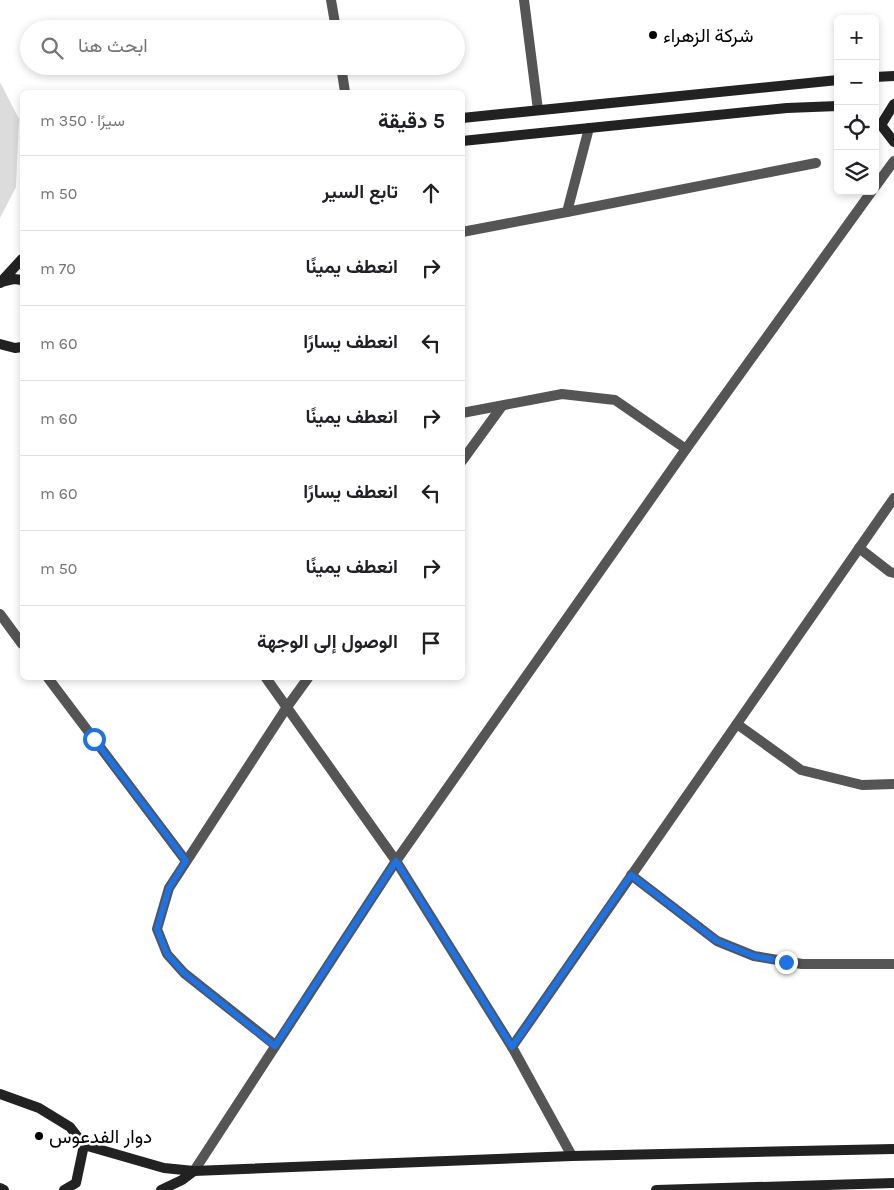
<!DOCTYPE html>
<html lang="ar">
<head>
<meta charset="utf-8">
<style>
  body { margin:0; font-family:Karla,Vazirmatn,sans-serif; background:#f6f6f6; color:#202124; direction:rtl }
  .controls { position:absolute; right:15px; top:15px; display:grid; overflow:hidden; border-radius:8px; box-shadow:0 2px 8px #0003 }
  .controls button { width:45px; height:45px; display:grid; place-items:center; padding:0; border:0; border-bottom:1px solid #e0e0e0; background:#fff; color:#202124; font:25px sans-serif }
  .stop { position:absolute; width:15px; height:15px; margin:-11px; border:4px solid #1a73e8; border-radius:50%; background:#fff }
  .stop.end { background:#1a73e8; border-color:#fff; box-shadow:0 1px 5px #0008 }
  .list { margin:0; padding:0; list-style:none }
  h2 { display:flex; justify-content:space-between; align-items:center; height:65px; margin:0; padding:0 20px; font-size:21px }
  h2 small { font-size:16px; font-weight:400; color:#757577 }
  .list li { display:grid; grid-template-columns:32px 1fr auto; gap:15px; align-items:center; box-sizing:border-box; height:75px; padding:0 20px; border-top:1px solid #e0e0e0 }
  .list b { display:block; font-size:19px; white-space:nowrap }
  .list em { font-size:16px; font-style:normal; color:#757577 }
  .icon { flex:none; width:28px; height:28px; fill:none; stroke:currentColor; stroke-width:2; stroke-linecap:round; stroke-linejoin:round }
  .map { position:relative; flex:none; width:894px; height:1190px; overflow:hidden; direction:ltr }
  .search { position:absolute; background:#fff; box-shadow:0 2px 8px #0003; left:20px; top:20px; width:445px; height:55px; display:flex; align-items:center; gap:12px; box-sizing:border-box; padding:0 18px; border-radius:28px; color:#757577; font-size:19px }
  .panel { position:absolute; background:#fff; box-shadow:0 2px 8px #0003; left:20px; top:90px; width:445px; height:590px; border-radius:8px; direction:rtl }
  .map>svg:first-child { display:block }
  .green { fill:#dcdcdc }
  .lines { fill:none; stroke-linecap:round; stroke-linejoin:round }
  .minor { stroke:#555; stroke-width:10 }
  .secondary { stroke:#222; stroke-width:10 }
  .route { stroke:#1a73e8; stroke-width:6 }
  .poi-dot { fill:#000; stroke:#fff; stroke-width:2 }
  .labels { text-anchor:middle; stroke-width:5; stroke-linejoin:round; paint-order:stroke }
  .poi-label { font-size:19px; fill:#000; stroke:#fff; text-anchor:start }
</style>
</head>
<body>
<div class="map">
<svg width="894" height="1190" viewBox="0 0 894 1190">
  <rect width="100%" height="100%" fill="#fff"/>
  <!-- green -->
  <path class="green" d="M 0,82 L 19,119 L 16,187 L 0,218 Z"/>
  <g class="lines">
    <!-- minor -->
    <g class="minor">
      <path d="M 331,0 L 336,29"/>
      <path d="M 524,0 L 538,110"/>
      <path d="M 341,66 L 345,92"/>
      <path d="M 875,187 L 894,161"/>
      <path d="M 567,212 L 816,163"/>
      <path d="M 462,232 L 567,212 L 589,128"/>
      <path d="M 462,413 L 562,394 L 615,400 L 686,449"/>
      <path d="M 462,461 L 502,406"/>
      <path d="M 859,548 L 890,572 L 894,573"/>
      <path d="M 0,614 L 22,644"/>
      <path d="M 48,678 L 186,861"/>
      <path d="M 266,678 L 396,861 L 512,1047 L 572,1156"/>
      <path d="M 737,724 L 801,770 L 862,785 L 894,784"/>
      <path d="M 631,875 L 717,941 L 754,956 L 802,964 L 894,964"/>
      <path d="M 275,1045 L 184,973 L 167,954 L 157,929 L 169,888 L 287,707 L 308,678"/>
      <path d="M 512,1047 L 894,498"/>
      <path d="M 194,1171 L 396,861 L 686,449 L 872,191"/>
    </g>
    <!-- secondary -->
    <g class="secondary">
      <path d="M 875,77 L 894,76"/>
      <path d="M 894,104 L 881,125 L 894,142"/>
      <path d="M 462,118 L 838,80"/>
      <path d="M 462,141 L 787,108 L 838,106"/>
      <path d="M 2,282 L 14,279 L 22,280"/>
      <path d="M 0,283 L 22,259"/>
      <path d="M 0,344 L 15,348 L 22,347"/>
      <path d="M 0,1094 L 39,1108 L 70,1127 L 84,1145 L 76,1183 L 64,1190"/>
      <path d="M 84,1145 L 164,1168 L 194,1171 L 572,1156 L 894,1149"/>
      <path d="M 0,1188 L 4,1190"/>
      <path d="M 161,1190 L 182,1180 L 194,1171"/>
      <path d="M 656,1190 L 894,1183"/>
    </g>
  </g>
  <g class="lines">
    <!-- route -->
    <path class="route" d="M 94,739 L 186,861 L 169,888 L 157,929 L 167,954 L 184,973 L 275,1046 L 396,861 L 512,1047 L 631,875 L 717,941 L 754,956 L 786,962"/>
  </g>
  <!-- markers -->
  <g class="poi-dot">
    <circle cx="653" cy="35" r="5"/>
    <circle cx="39" cy="1136" r="5"/>
  </g>
  <g class="labels">
    <!-- poi labels -->
    <g class="poi-label">
      <text x="663" y="42">شركة الزهراء</text>
      <text x="49" y="1143">دوار الفدعوس</text>
    </g>
  </g>
</svg>
<div class="controls">
<button>+</button>
<button>−</button>
<button><svg class="icon" aria-label="locate" viewBox="0 0 24 24"><circle cx="12" cy="12" r="6"/><path d="M12 2v4M12 18v4M2 12h4M18 12h4"/></svg></button>
<button><svg class="icon" aria-label="layers" viewBox="0 0 24 24"><path d="M12 4l9 5-9 5-9-5zM3 14l9 5 9-5"/></svg></button>
</div>
<div class="stop" style="left:94px;top:739px"></div>
<div class="stop end" style="left:786px;top:962px"></div>
<div class="search"><svg class="icon" aria-label="search" viewBox="0 0 24 24"><circle cx="10" cy="10" r="6"/><path d="M15 15l6 6"/></svg>ابحث هنا</div>
<section class="panel">
<h2>5 دقيقة<small>سيرًا · 350 m</small></h2>
<ul class="list">
<li><svg class="icon" aria-label="ahead" viewBox="0 0 24 24"><path d="M12 20V5M6 11l6-6 6 6"/></svg><div><b>تابع السير</b></div><em>50 m</em></li>
<li><svg class="icon" aria-label="right" viewBox="0 0 24 24"><path d="M7 20v-9h11M14 6l5 5-5 5"/></svg><div><b>انعطف يمينًا</b></div><em>70 m</em></li>
<li><svg class="icon" aria-label="left" viewBox="0 0 24 24"><path d="M17 20v-9H6M10 6l-5 5 5 5"/></svg><div><b>انعطف يسارًا</b></div><em>60 m</em></li>
<li><svg class="icon" aria-label="right" viewBox="0 0 24 24"><path d="M7 20v-9h11M14 6l5 5-5 5"/></svg><div><b>انعطف يمينًا</b></div><em>60 m</em></li>
<li><svg class="icon" aria-label="left" viewBox="0 0 24 24"><path d="M17 20v-9H6M10 6l-5 5 5 5"/></svg><div><b>انعطف يسارًا</b></div><em>60 m</em></li>
<li><svg class="icon" aria-label="right" viewBox="0 0 24 24"><path d="M7 20v-9h11M14 6l5 5-5 5"/></svg><div><b>انعطف يمينًا</b></div><em>50 m</em></li>
<li><svg class="icon" aria-label="arrive" viewBox="0 0 24 24"><path d="M6 21V4h12l-3 4 3 4H6"/></svg><div><b>الوصول إلى الوجهة</b></div></li>
</ul>
</section>
</div>
</body>
</html>
